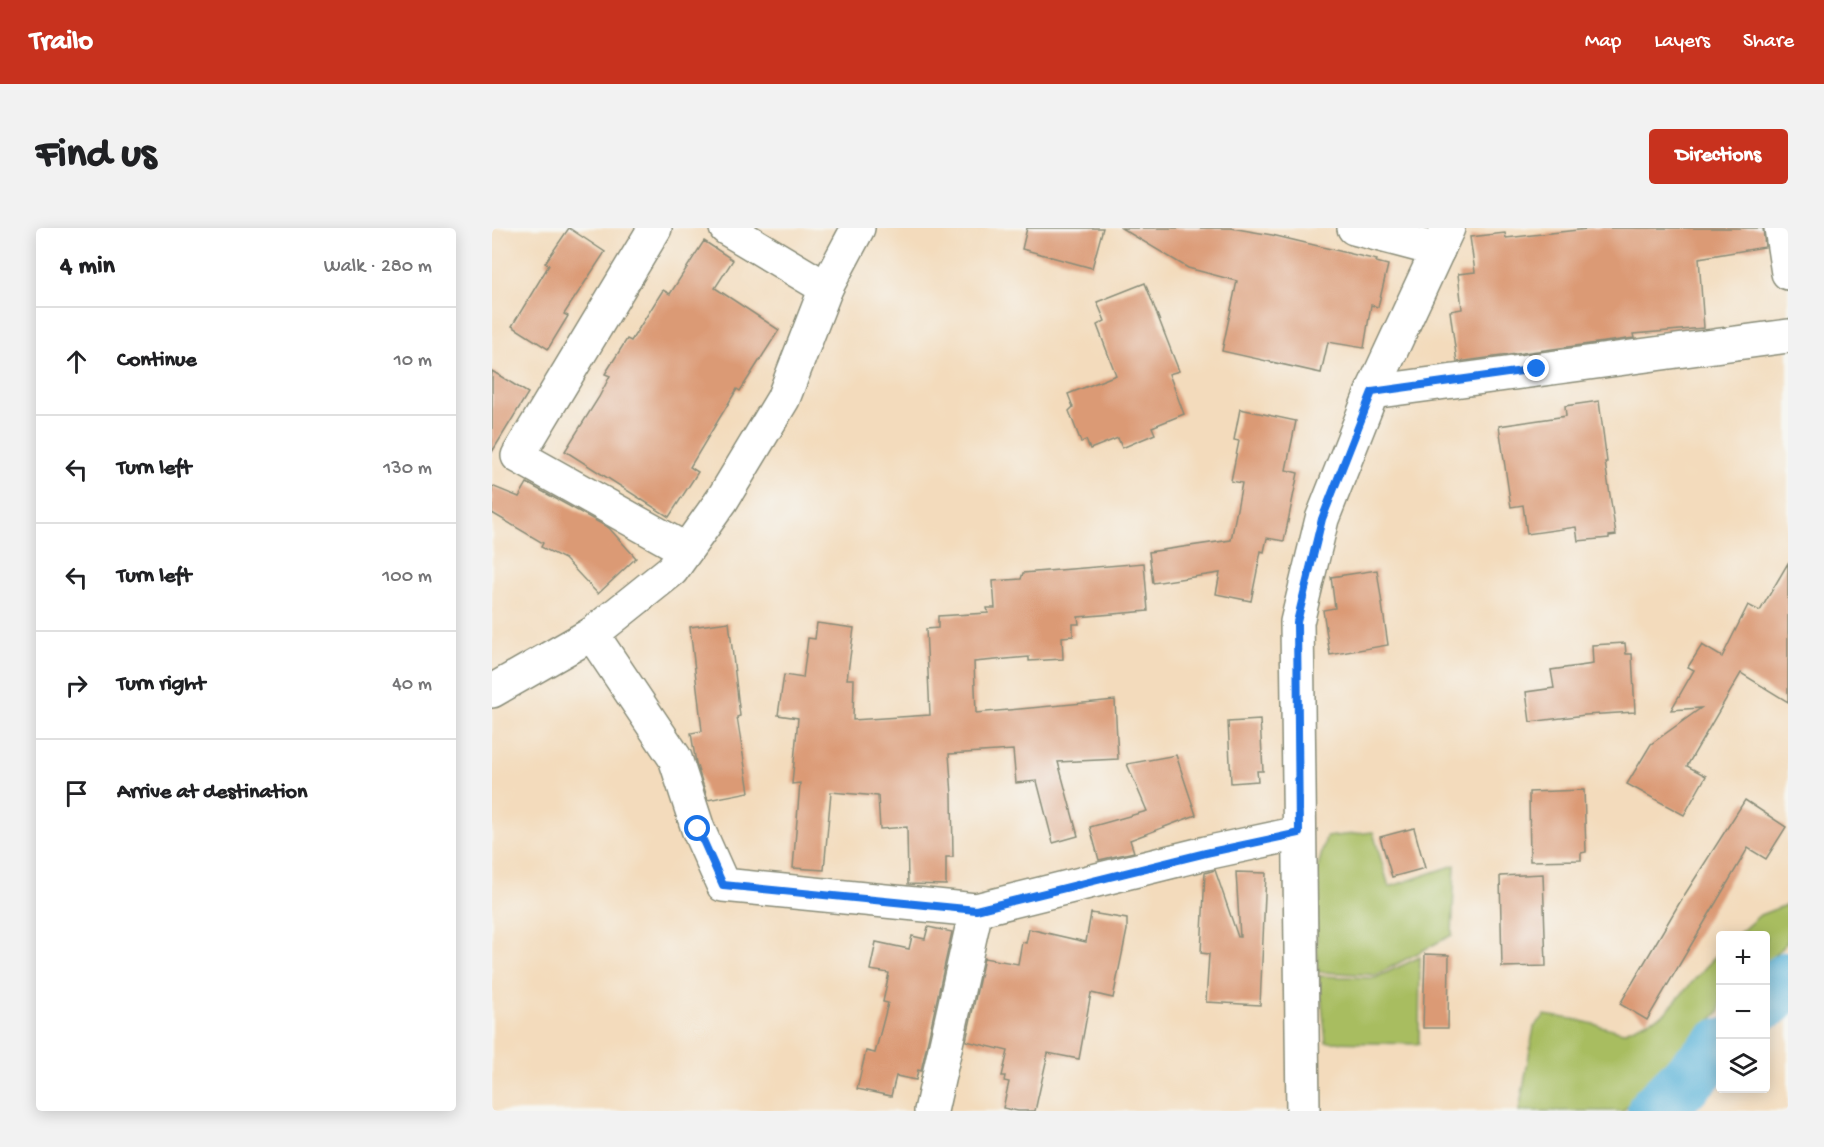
<!DOCTYPE html>
<html lang="en">
<head>
<meta charset="utf-8">
<style>
  body { margin:0; font-family:"Gochi Hand",sans-serif; background:#f2f2f2; color:#202124 }
  .controls { position:absolute; right:18px; bottom:18px; display:grid; overflow:hidden; border-radius:6px; box-shadow:0 3px 15px #0003 }
  .controls button { width:54px; height:54px; display:grid; place-items:center; padding:0; border:0; border-bottom:2px solid #e0e0e0; background:#fff; color:#202124; font:30px sans-serif }
  .stop { position:absolute; width:18px; height:18px; margin:-14px; border:4px solid #1a73e8; border-radius:50%; background:#fff }
  .stop.end { background:#1a73e8; border-color:#fff; box-shadow:0 2px 6px #0008 }
  .list { margin:0; padding:0; list-style:none }
  h2 { display:flex; justify-content:space-between; align-items:center; height:78px; margin:0; padding:0 24px; font-size:26px }
  h2 small { font-size:20px; font-weight:400; color:#757577 }
  .list li { display:grid; grid-template-columns:39px 1fr auto; gap:18px; align-items:center; box-sizing:border-box; height:108px; padding:0 24px; border-top:2px solid #e0e0e0 }
  .list b { display:block; font-size:22px; white-space:nowrap }
  .list em { font-size:20px; font-style:normal; color:#757577 }
  .icon { flex:none; width:33px; height:33px; fill:none; stroke:currentColor; stroke-width:2; stroke-linecap:round; stroke-linejoin:round }
  .map { position:relative; flex:none; width:1296px; height:883px; overflow:hidden; border-radius:6px }
  header { display:flex; align-items:center; gap:36px; box-sizing:border-box; height:84px; padding:0 30px; background:#c8321e; color:#fff }
  header strong { font-size:28px }
  nav { display:flex; gap:33px; margin-inline-start:auto; font-size:21px }
  .intro { display:flex; align-items:center; justify-content:space-between; box-sizing:border-box; height:144px; padding:0 36px }
  h1 { margin:0; font-size:42px }
  .button { padding:15px 27px; border-radius:6px; background:#c8321e; color:#fff; font-size:21px; font-weight:700 }
  main { display:flex; gap:36px; padding:0 36px }
  aside { flex:1; background:#fff; border-radius:6px; box-shadow:0 3px 15px #0003 }
  .map>svg:first-child { display:block }
  .green { fill:#a8bd61; stroke:#647d4a; stroke-width:1.5 }
  .lines { fill:none; stroke-linecap:round; stroke-linejoin:round }
  .river { stroke:#5cb4d9; stroke-width:56 }
  .building { fill:#db9a75 }
  .minor-casing { stroke:#898c78; stroke-width:36 }
  .minor { stroke:#fff; stroke-width:33 }
  .route { stroke:#1a73e8; stroke-width:8 }
</style>
</head>
<body>
<header>
<strong>Trailo</strong>
<nav><a>Map</a><a>Layers</a><a>Share</a></nav>
</header>
<div class="intro"><h1>Find us</h1><a class="button">Directions</a></div>
<main>
<aside>
<h2>4 min<small>Walk · 280 m</small></h2>
<ul class="list">
<li><svg class="icon" aria-label="ahead" viewBox="0 0 24 24"><path d="M12 20V5M6 11l6-6 6 6"/></svg><div><b>Continue</b></div><em>10 m</em></li>
<li><svg class="icon" aria-label="left" viewBox="0 0 24 24"><path d="M17 20v-9H6M10 6l-5 5 5 5"/></svg><div><b>Turn left</b></div><em>130 m</em></li>
<li><svg class="icon" aria-label="left" viewBox="0 0 24 24"><path d="M17 20v-9H6M10 6l-5 5 5 5"/></svg><div><b>Turn left</b></div><em>100 m</em></li>
<li><svg class="icon" aria-label="right" viewBox="0 0 24 24"><path d="M7 20v-9h11M14 6l5 5-5 5"/></svg><div><b>Turn right</b></div><em>40 m</em></li>
<li><svg class="icon" aria-label="arrive" viewBox="0 0 24 24"><path d="M6 21V4h12l-3 4 3 4H6"/></svg><div><b>Arrive at destination</b></div></li>
</ul>
</aside>
<div class="map">
<svg width="1296" height="883" viewBox="0 0 1296 883">
  <rect width="100%" height="100%" fill="#f6f6f2"/>
  <filter id="ink" filterUnits="userSpaceOnUse"><feTurbulence type="fractalNoise" baseFrequency=".0167" numOctaves="2"/><feDisplacementMap in="SourceGraphic" scale="12" xChannelSelector="R" yChannelSelector="G"/><feConvolveMatrix kernelMatrix="1 2 1 2 8 2 1 2 1" color-interpolation-filters="sRGB"/></filter>
  <filter id="wash" filterUnits="userSpaceOnUse"><feTurbulence type="fractalNoise" baseFrequency=".008" numOctaves="4" result="noise"/><feDisplacementMap in="SourceGraphic" scale="24" xChannelSelector="R" yChannelSelector="G"/><feGaussianBlur stdDeviation="1.35" result="paint"/><feColorMatrix in="noise" values="0 0 0 0 0 0 0 0 0 0 0 0 0 0 0 0 0 1.4 0 .05"/><feComposite in="paint" operator="in"/></filter>
  <g filter="url(#wash)">
    <rect width="100%" height="100%" fill="#f3dbbc"/>
    <!-- green -->
    <g class="green">
      <path d="M 881,604 L 897,659 L 963,637 L 960,707 L 884,747 L 826,744 L 822,654 L 834,609 Z"/>
      <path d="M 1296,676 L 1296,713 L 1274,736 L 1274,708 L 1245,707 L 1268,687 Z"/>
      <path d="M 1228,723 L 1228,783 L 1131,883 L 1027,883 L 1042,799 L 1053,787 L 1086,792 L 1131,804 L 1172,786 Z"/>
      <path d="M 928,729 L 927,816 L 834,814 L 827,748 L 883,750 Z"/>
    </g>
    <g class="lines">
      <!-- river -->
      <g class="river">
        <path d="M 1274,773 L 1296,751"/>
        <path d="M 1163,883 L 1228,818"/>
      </g>
    </g>
    <g id="blocks">
      <!-- building -->
      <g class="building">
        <path d="M 77,0 L 113,24 L 72,86 L 76,88 L 56,121 L 20,98 L 57,37 L 53,35 Z"/>
        <path d="M 535,0 L 611,0 L 600,40 L 530,21 Z"/>
        <path d="M 629,0 L 739,0 L 780,7 L 885,32 L 884,34 L 896,37 L 886,79 L 879,77 L 872,120 L 836,114 L 829,145 L 730,123 L 745,53 L 696,40 Z"/>
        <path d="M 1104,0 L 1271,0 L 1273,19 L 1207,30 L 1212,100 L 1141,106 L 1142,110 L 965,134 L 958,83 L 970,81 L 966,46 L 983,44 L 978,9 L 1013,5 L 1014,10 Z"/>
        <path d="M 212,13 L 241,32 L 223,60 L 287,102 L 248,163 L 245,161 L 198,239 L 206,244 L 177,289 L 73,223 L 107,169 L 118,148 L 113,146 L 135,111 L 139,113 L 171,62 L 178,66 Z"/>
        <path d="M 653,55 L 687,143 L 677,146 L 692,186 L 660,199 L 663,206 L 630,220 L 626,210 L 598,221 L 594,212 L 589,214 L 577,183 L 581,179 L 576,166 L 624,147 L 605,97 L 613,93 L 605,74 Z"/>
        <path d="M 0,143 L 36,165 L 0,224 Z"/>
        <path d="M 1107,173 L 1115,234 L 1113,234 L 1124,307 L 1117,308 L 1117,310 L 1086,313 L 1084,299 L 1035,306 L 1031,277 L 1019,279 L 1007,198 L 1074,188 L 1073,178 Z"/>
        <path d="M 748,181 L 804,193 L 794,242 L 806,245 L 792,313 L 775,310 L 772,324 L 769,323 L 759,373 L 724,366 L 728,345 L 661,355 L 657,324 L 739,312 L 750,255 L 739,253 L 747,213 L 742,212 Z"/>
        <path d="M 35,255 L 117,300 L 144,330 L 106,366 L 73,331 L 49,319 L 51,315 L 0,285 L 0,258 L 27,269 Z"/>
        <path d="M 652,335 L 656,383 L 586,389 L 587,396 L 581,396 L 581,408 L 570,409 L 571,431 L 537,433 L 537,429 L 482,434 L 484,485 L 623,472 L 626,531 L 566,534 L 586,608 L 561,615 L 545,553 L 524,555 L 521,522 L 457,526 L 460,567 L 461,629 L 454,629 L 454,657 L 416,656 L 415,599 L 388,601 L 386,568 L 339,564 L 332,642 L 301,640 L 308,555 L 300,556 L 306,490 L 286,487 L 292,447 L 311,450 L 316,410 L 323,411 L 325,395 L 362,400 L 355,451 L 362,451 L 361,492 L 438,487 L 434,401 L 446,400 L 446,388 L 496,385 L 495,380 L 503,380 L 501,353 L 529,351 L 531,345 Z"/>
        <path d="M 1296,335 L 1296,474 L 1249,445 L 1195,538 L 1214,548 L 1192,587 L 1135,556 L 1159,516 L 1209,480 L 1179,482 L 1202,442 L 1196,439 L 1210,417 L 1230,429 L 1256,377 L 1268,383 Z"/>
        <path d="M 885,342 L 896,417 L 838,427 L 831,382 L 843,380 L 839,349 Z"/>
        <path d="M 237,394 L 248,488 L 245,489 L 257,564 L 216,572 L 204,535 L 199,505 L 210,503 L 198,399 Z"/>
        <path d="M 1133,415 L 1134,426 L 1140,426 L 1143,484 L 1093,487 L 1038,494 L 1034,464 L 1062,460 L 1059,442 L 1101,436 L 1100,417 Z"/>
        <path d="M 768,492 L 771,543 L 765,543 L 766,553 L 739,555 L 736,494 Z"/>
        <path d="M 684,527 L 704,587 L 638,612 L 642,624 L 607,632 L 598,599 L 655,583 L 635,536 Z"/>
        <path d="M 1092,562 L 1094,624 L 1089,625 L 1089,632 L 1038,633 L 1037,564 Z"/>
        <path d="M 1253,572 L 1294,599 L 1274,631 L 1256,620 L 1155,792 L 1128,776 L 1188,674 Z"/>
        <path d="M 922,600 L 933,640 L 900,649 L 888,609 Z"/>
        <path d="M 723,642 L 746,709 L 748,709 L 744,644 L 774,645 L 768,777 L 714,774 L 717,726 L 709,725 L 713,645 Z"/>
        <path d="M 1051,646 L 1054,738 L 1010,739 L 1008,648 Z"/>
        <path d="M 599,685 L 635,691 L 635,702 L 621,770 L 599,765 L 587,831 L 556,825 L 543,883 L 526,883 L 511,880 L 517,854 L 512,853 L 513,848 L 510,848 L 516,823 L 474,813 L 492,730 L 526,736 L 530,714 L 534,715 L 537,701 L 594,714 Z"/>
        <path d="M 436,699 L 460,704 L 429,843 L 426,842 L 424,852 L 404,848 L 399,868 L 365,861 L 374,823 L 383,825 L 396,775 L 391,774 L 397,745 L 378,742 L 384,714 L 417,721 L 420,708 L 433,711 Z"/>
        <path d="M 933,726 L 957,727 L 956,800 L 931,800 Z"/>
      </g>
    </g>
  </g>
  <g filter="url(#ink)">
    <use href="#blocks" fill-opacity="0" stroke="#898c78" stroke-width="1.5"/>
    <g class="lines">
      <!-- minor casing -->
      <g class="minor-casing">
        <g id="minor">
          <path d="M 163,0 L 26,228 L 194,322"/>
          <path d="M 234,0 L 334,60"/>
          <path d="M 862,0 L 946,22"/>
          <path d="M 1289,0 L 1296,45"/>
          <path d="M 880,164 L 1296,108"/>
          <path d="M 100,406 L 183,530 L 206,601 L 231,657 L 484,682 L 714,625 L 807,605"/>
          <path d="M 0,463 L 100,406 L 180,342 L 230,272 L 291,171 L 334,60 L 366,0"/>
          <path d="M 439,883 L 484,682"/>
          <path d="M 811,883 L 805,394 L 830,291 L 880,164 L 956,0"/>
        </g>
      </g>
      <!-- minor -->
      <use href="#minor" class="minor"/>
    </g>
  </g>
  <g class="lines" filter="url(#ink)">
    <!-- route -->
    <path class="route" d="M 206,601 L 231,657 L 484,682 L 714,625 L 807,605 L 805,394 L 830,291 L 880,164 L 1045,141"/>
  </g>
</svg>
<div class="controls">
<button>+</button>
<button>−</button>
<button><svg class="icon" aria-label="layers" viewBox="0 0 24 24"><path d="M12 4l9 5-9 5-9-5zM3 14l9 5 9-5"/></svg></button>
</div>
<div class="stop" style="left:206px;top:601px"></div>
<div class="stop end" style="left:1045px;top:141px"></div>
</div>
</main>
</body>
</html>
